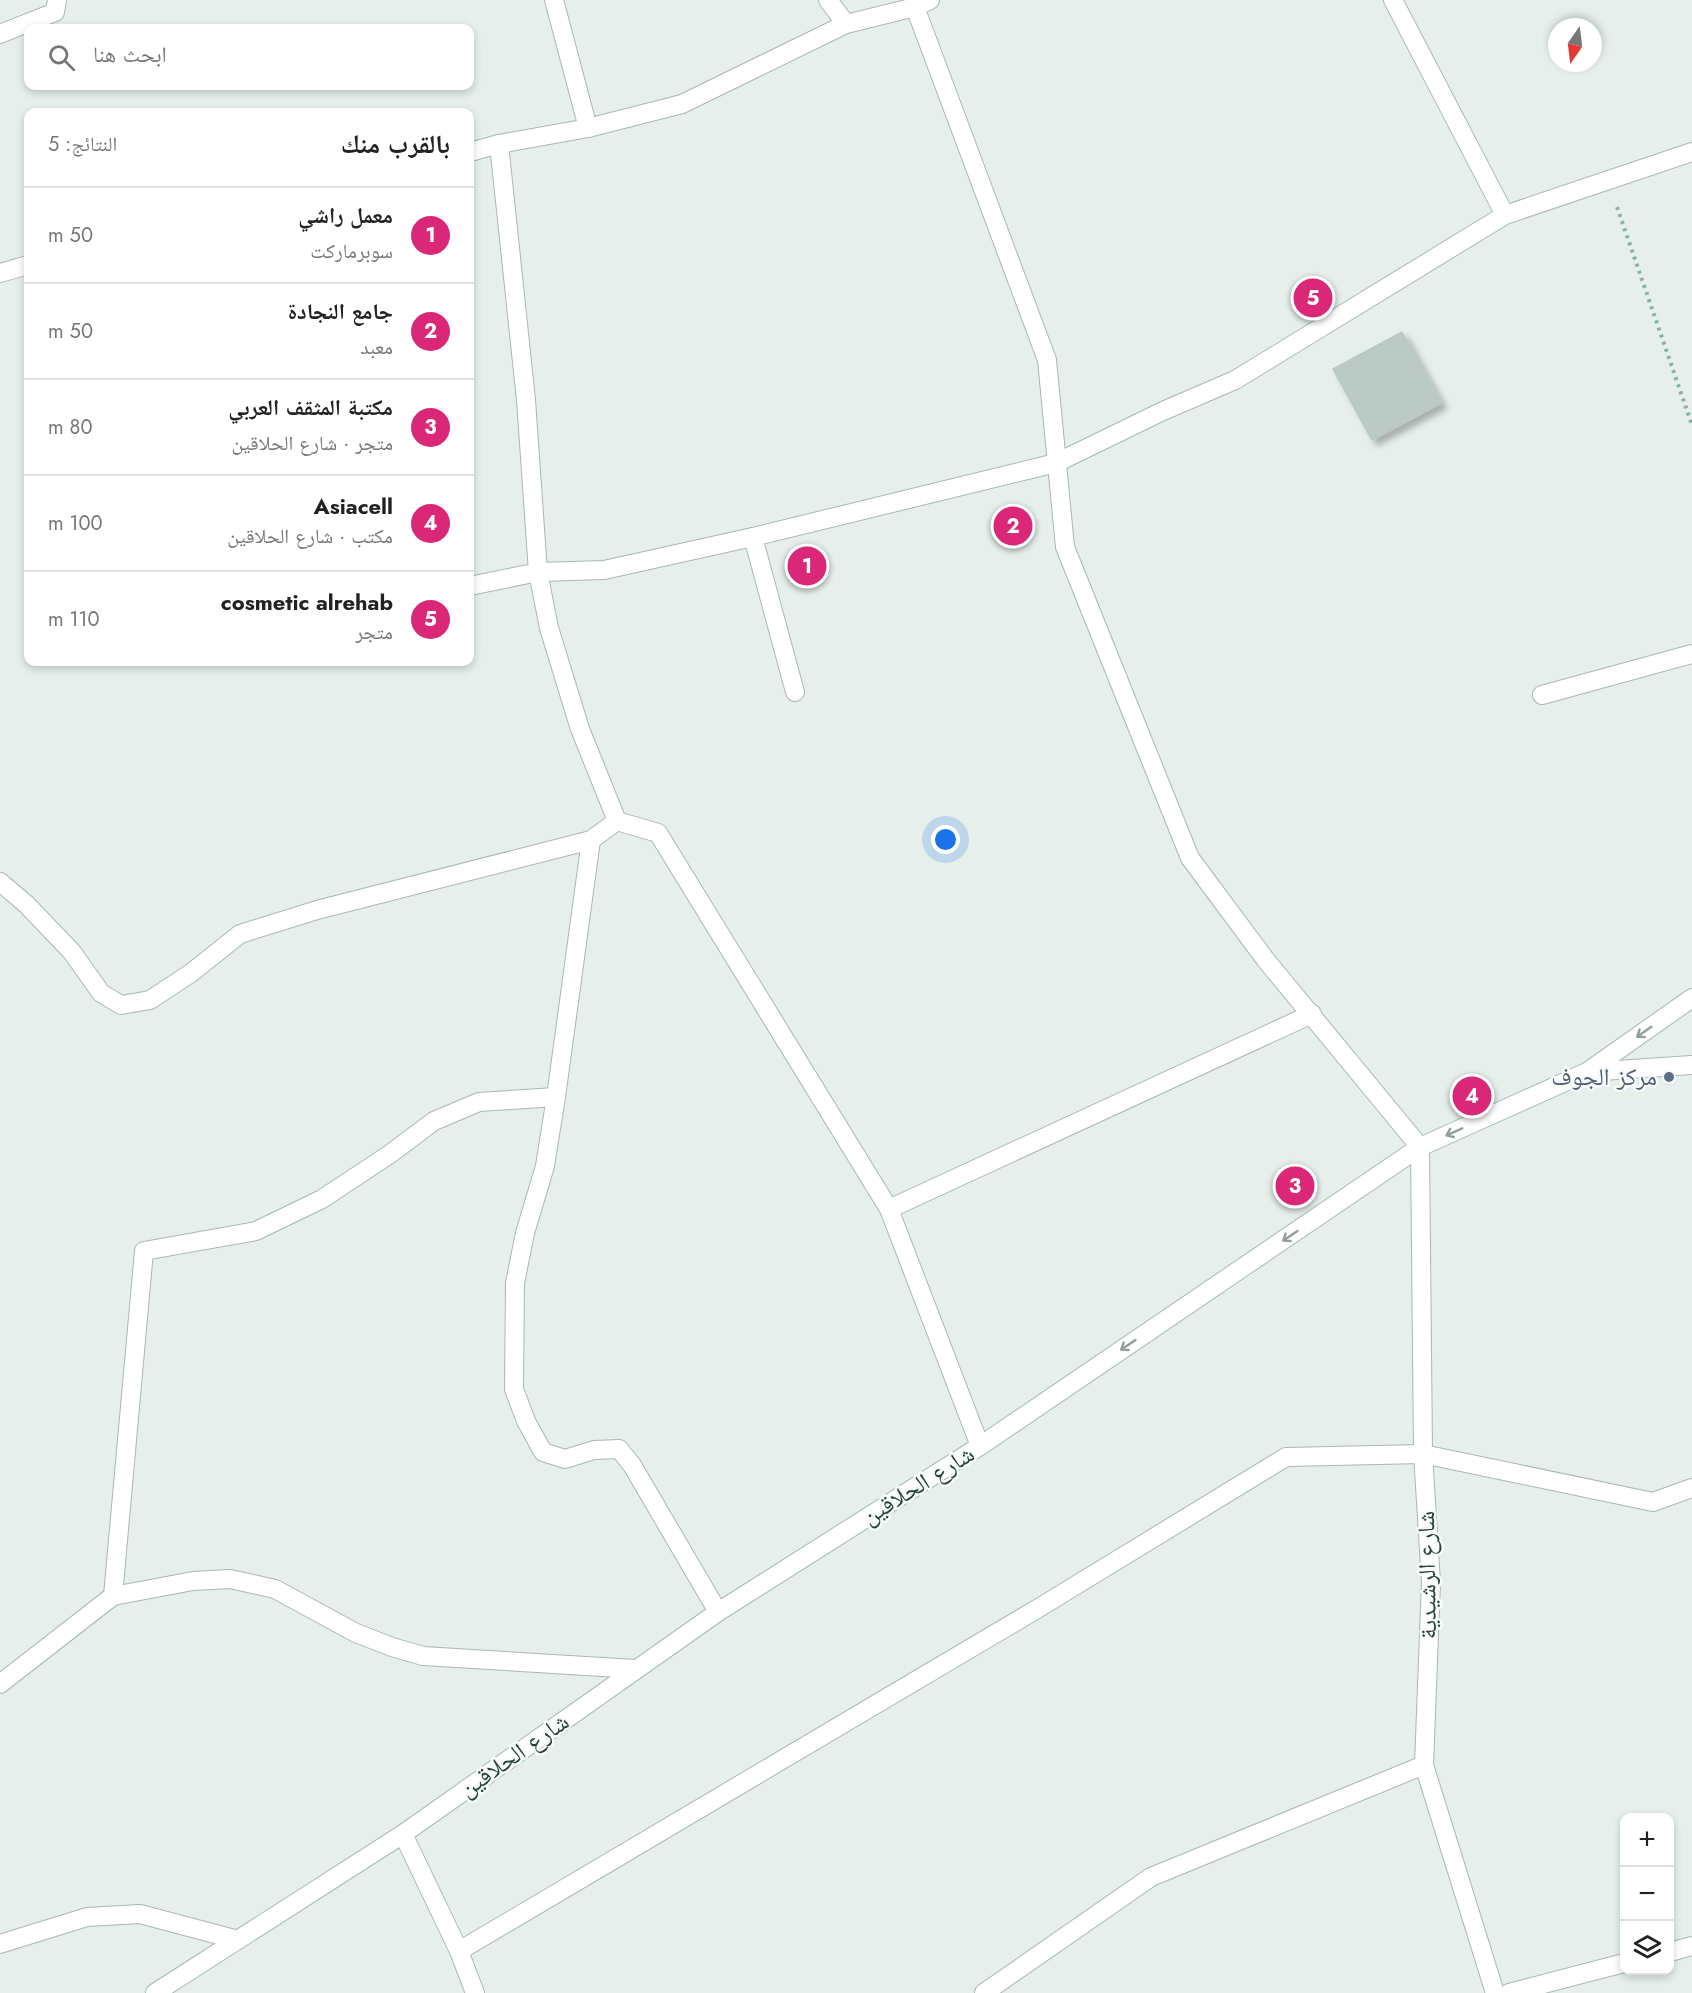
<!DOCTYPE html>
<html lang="ar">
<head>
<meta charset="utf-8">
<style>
  body { margin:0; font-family:Jost,"Noto Naskh Arabic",sans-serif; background:#f2f2f2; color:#222; direction:rtl }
  .controls { position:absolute; right:18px; bottom:18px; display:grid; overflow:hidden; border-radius:12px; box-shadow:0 3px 9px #0003 }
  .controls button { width:54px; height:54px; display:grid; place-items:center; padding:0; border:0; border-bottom:2px solid #e0e0e0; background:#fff; color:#222; font:30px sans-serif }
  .compass { position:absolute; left:1548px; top:18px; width:54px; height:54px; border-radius:50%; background:#fff; box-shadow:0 3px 9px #0003; rotate:194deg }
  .you { position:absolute; left:946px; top:840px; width:21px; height:21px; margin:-15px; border:4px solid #fff; border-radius:50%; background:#1a73e8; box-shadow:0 0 0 9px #1a73e833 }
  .badge { display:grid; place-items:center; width:39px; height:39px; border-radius:50%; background:#db2777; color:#fff; font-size:20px; font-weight:700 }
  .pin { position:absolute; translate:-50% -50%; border:3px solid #fff; box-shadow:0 2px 6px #0006 }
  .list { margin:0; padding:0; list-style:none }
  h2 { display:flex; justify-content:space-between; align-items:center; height:78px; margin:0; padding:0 24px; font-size:26px }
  h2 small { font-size:20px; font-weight:400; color:#767676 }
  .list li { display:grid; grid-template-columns:39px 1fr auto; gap:18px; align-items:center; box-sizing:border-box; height:96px; padding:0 24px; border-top:2px solid #e0e0e0 }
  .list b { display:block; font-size:22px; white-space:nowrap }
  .list p { margin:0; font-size:20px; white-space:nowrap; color:#767676 }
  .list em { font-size:20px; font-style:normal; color:#767676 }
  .icon { flex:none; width:33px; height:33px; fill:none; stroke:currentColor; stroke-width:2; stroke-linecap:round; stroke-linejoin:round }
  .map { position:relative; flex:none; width:1692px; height:1993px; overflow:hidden; direction:ltr }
  .search { position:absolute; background:#fff; box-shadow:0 3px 9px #0003; left:24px; top:24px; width:450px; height:66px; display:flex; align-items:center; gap:15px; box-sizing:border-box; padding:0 21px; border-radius:12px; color:#767676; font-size:22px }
  .panel { position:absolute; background:#fff; box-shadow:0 3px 9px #0003; left:24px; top:108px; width:450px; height:558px; border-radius:12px; direction:rtl }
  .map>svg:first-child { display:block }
  .building { fill:#bbcac4; stroke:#b8c9c2; stroke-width:1.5; filter:url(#shadow) }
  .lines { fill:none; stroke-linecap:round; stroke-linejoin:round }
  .service-casing { stroke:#a8b8b2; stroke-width:20 }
  .minor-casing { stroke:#a8b8b2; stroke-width:20 }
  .tertiary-casing { stroke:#a8b8b2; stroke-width:20 }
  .secondary-casing { stroke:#a4bbb3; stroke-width:20 }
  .path { stroke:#86b3a5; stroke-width:4; stroke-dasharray:3 4.5; stroke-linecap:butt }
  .service { stroke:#fff; stroke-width:18 }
  .minor { stroke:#fff; stroke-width:18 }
  .tertiary { stroke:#fff; stroke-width:18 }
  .secondary { stroke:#fff; stroke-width:18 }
  .oneway { stroke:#92a09c }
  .service-dot { fill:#5c6f8a; stroke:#f7fbf9; stroke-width:2 }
  .labels { text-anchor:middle; stroke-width:5; stroke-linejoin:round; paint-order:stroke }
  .service-label { font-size:24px; fill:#4e5e75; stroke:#f7fbf9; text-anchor:end }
  .street-label { font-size:24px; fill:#24423a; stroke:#f7fbf9 }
</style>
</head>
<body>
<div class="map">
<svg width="1692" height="1993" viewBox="0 0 1692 1993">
  <defs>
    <filter id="shadow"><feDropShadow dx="5.5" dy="5.5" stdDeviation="3" flood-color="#0004"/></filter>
  </defs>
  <rect width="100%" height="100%" fill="#e6efeb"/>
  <!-- building -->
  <path class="building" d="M 1402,332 L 1441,403 L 1372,440 L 1333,369 Z"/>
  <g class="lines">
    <!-- service casing -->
    <g class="service-casing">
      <g id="service">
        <path d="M 753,537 L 795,692"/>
        <path d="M 1542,695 L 1692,654"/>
      </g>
    </g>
    <!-- minor casing -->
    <g class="minor-casing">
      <g id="minor">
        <path d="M 554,0 L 588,128"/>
        <path d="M 828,0 L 846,24"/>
        <path d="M 1393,0 L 1505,215"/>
        <path d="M 915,7 L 1047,360 L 1065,547 L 1190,858 L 1265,959 L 1420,1147"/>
        <path d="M 0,34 L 55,12 L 57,0"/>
        <path d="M 499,144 L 526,400 L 538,572 L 549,628 L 580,729 L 617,821 L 658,833 L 889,1209 L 980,1446"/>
        <path d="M 470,152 L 499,144 L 588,128 L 682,104 L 846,24 L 915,7 L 930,0"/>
        <path d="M 0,273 L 28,265"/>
        <path d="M 470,586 L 538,572 L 604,570 L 753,537 L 1056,463 L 1163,411 L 1235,380 L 1505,215 L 1692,152"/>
        <path d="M 591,840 L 556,1097 L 545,1166 L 525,1233 L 515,1283 L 514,1389 L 526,1421 L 543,1452 L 565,1459 L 594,1450 L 619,1449 L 632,1465 L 718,1612"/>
        <path d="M 0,882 L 26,904 L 72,952 L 101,993 L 121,1005 L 150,1000 L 191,973 L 240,934 L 317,910 L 591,840 L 617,821"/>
        <path d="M 1587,1072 L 1692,1065"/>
        <path d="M 889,1209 L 1312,1014"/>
        <path d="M 113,1596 L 144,1251 L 256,1231 L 322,1199 L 390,1154 L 434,1121 L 479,1102 L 556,1097"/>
        <path d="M 0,1684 L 113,1596 L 193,1581 L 230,1579 L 275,1589 L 356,1633 L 392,1647 L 423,1656 L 635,1669"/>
        <path d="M 403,1834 L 459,1951 L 475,1993"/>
        <path d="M 0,1944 L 87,1917 L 140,1914 L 238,1940"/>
        <path d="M 459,1951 L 1037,1609 L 1286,1457 L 1423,1454 L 1653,1502 L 1692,1488"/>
        <path d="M 1670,1952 L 1692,1946"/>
        <path d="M 984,1993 L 1151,1877 L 1424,1765"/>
        <path d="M 1509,1993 L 1624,1963"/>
      </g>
    </g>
    <!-- tertiary casing -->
    <g class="tertiary-casing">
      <path id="tertiary" d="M 1420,1147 L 1423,1454 L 1431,1582 L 1424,1765 L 1495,1993"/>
    </g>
    <!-- secondary casing -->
    <g class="secondary-casing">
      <path id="secondary" d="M 155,1993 L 403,1834 L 718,1612 L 980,1446 L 1420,1147 L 1587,1072 L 1692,998"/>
    </g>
    <!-- path -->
    <path class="path" d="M 1617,207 L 1692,425"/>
    <!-- service -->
    <use href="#service" class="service"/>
    <!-- minor -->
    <use href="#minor" class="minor"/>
    <!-- tertiary -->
    <use href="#tertiary" class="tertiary"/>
    <!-- secondary -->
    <use href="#secondary" class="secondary"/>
  </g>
  <!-- one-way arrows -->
  <defs><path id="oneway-shaft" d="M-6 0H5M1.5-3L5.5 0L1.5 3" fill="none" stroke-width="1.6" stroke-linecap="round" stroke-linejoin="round" transform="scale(1.5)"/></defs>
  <g class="oneway">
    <use href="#oneway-shaft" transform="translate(1644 1032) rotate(145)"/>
    <use href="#oneway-shaft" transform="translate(1454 1132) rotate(156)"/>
    <use href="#oneway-shaft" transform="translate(1290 1236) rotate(146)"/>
    <use href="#oneway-shaft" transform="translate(1128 1345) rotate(146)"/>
  </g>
  <!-- markers -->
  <circle class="service-dot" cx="1669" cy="1077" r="6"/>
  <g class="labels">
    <!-- service labels -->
    <g class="service-label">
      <text x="1657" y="1085">مركز الجوف</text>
    </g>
    <!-- street labels -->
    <g class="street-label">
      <text transform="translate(918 1485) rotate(-32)" y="8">شارع الحلاقين</text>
      <text transform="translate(1427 1575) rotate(-91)" y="8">شارع الرشيدية</text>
      <text transform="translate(514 1755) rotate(-35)" y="8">شارع الحلاقين</text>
    </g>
  </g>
</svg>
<div class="controls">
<button>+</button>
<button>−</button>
<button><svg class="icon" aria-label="layers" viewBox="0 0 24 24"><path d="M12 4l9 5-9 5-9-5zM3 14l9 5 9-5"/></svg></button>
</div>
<svg class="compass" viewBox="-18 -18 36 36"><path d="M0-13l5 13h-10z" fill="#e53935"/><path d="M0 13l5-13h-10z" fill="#767676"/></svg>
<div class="you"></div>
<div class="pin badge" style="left:807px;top:566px">1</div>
<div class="pin badge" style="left:1013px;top:526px">2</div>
<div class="pin badge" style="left:1295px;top:1186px">3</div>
<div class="pin badge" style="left:1472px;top:1096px">4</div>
<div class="pin badge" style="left:1313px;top:298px">5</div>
<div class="search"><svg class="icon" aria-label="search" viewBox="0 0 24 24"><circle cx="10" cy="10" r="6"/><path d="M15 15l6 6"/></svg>ابحث هنا</div>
<section class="panel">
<h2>بالقرب منك<small>النتائج: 5</small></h2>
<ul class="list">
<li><span class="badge">1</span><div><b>معمل راشي</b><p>سوبرماركت</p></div><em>50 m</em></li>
<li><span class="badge">2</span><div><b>جامع النجادة</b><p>معبد</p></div><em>50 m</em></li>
<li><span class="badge">3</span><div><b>مكتبة المثقف العربي</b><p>متجر · شارع الحلاقين</p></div><em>80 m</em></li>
<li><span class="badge">4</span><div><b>Asiacell</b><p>مكتب · شارع الحلاقين</p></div><em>100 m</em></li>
<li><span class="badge">5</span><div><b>cosmetic alrehab</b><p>متجر</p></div><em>110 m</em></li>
</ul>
</section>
</div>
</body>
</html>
